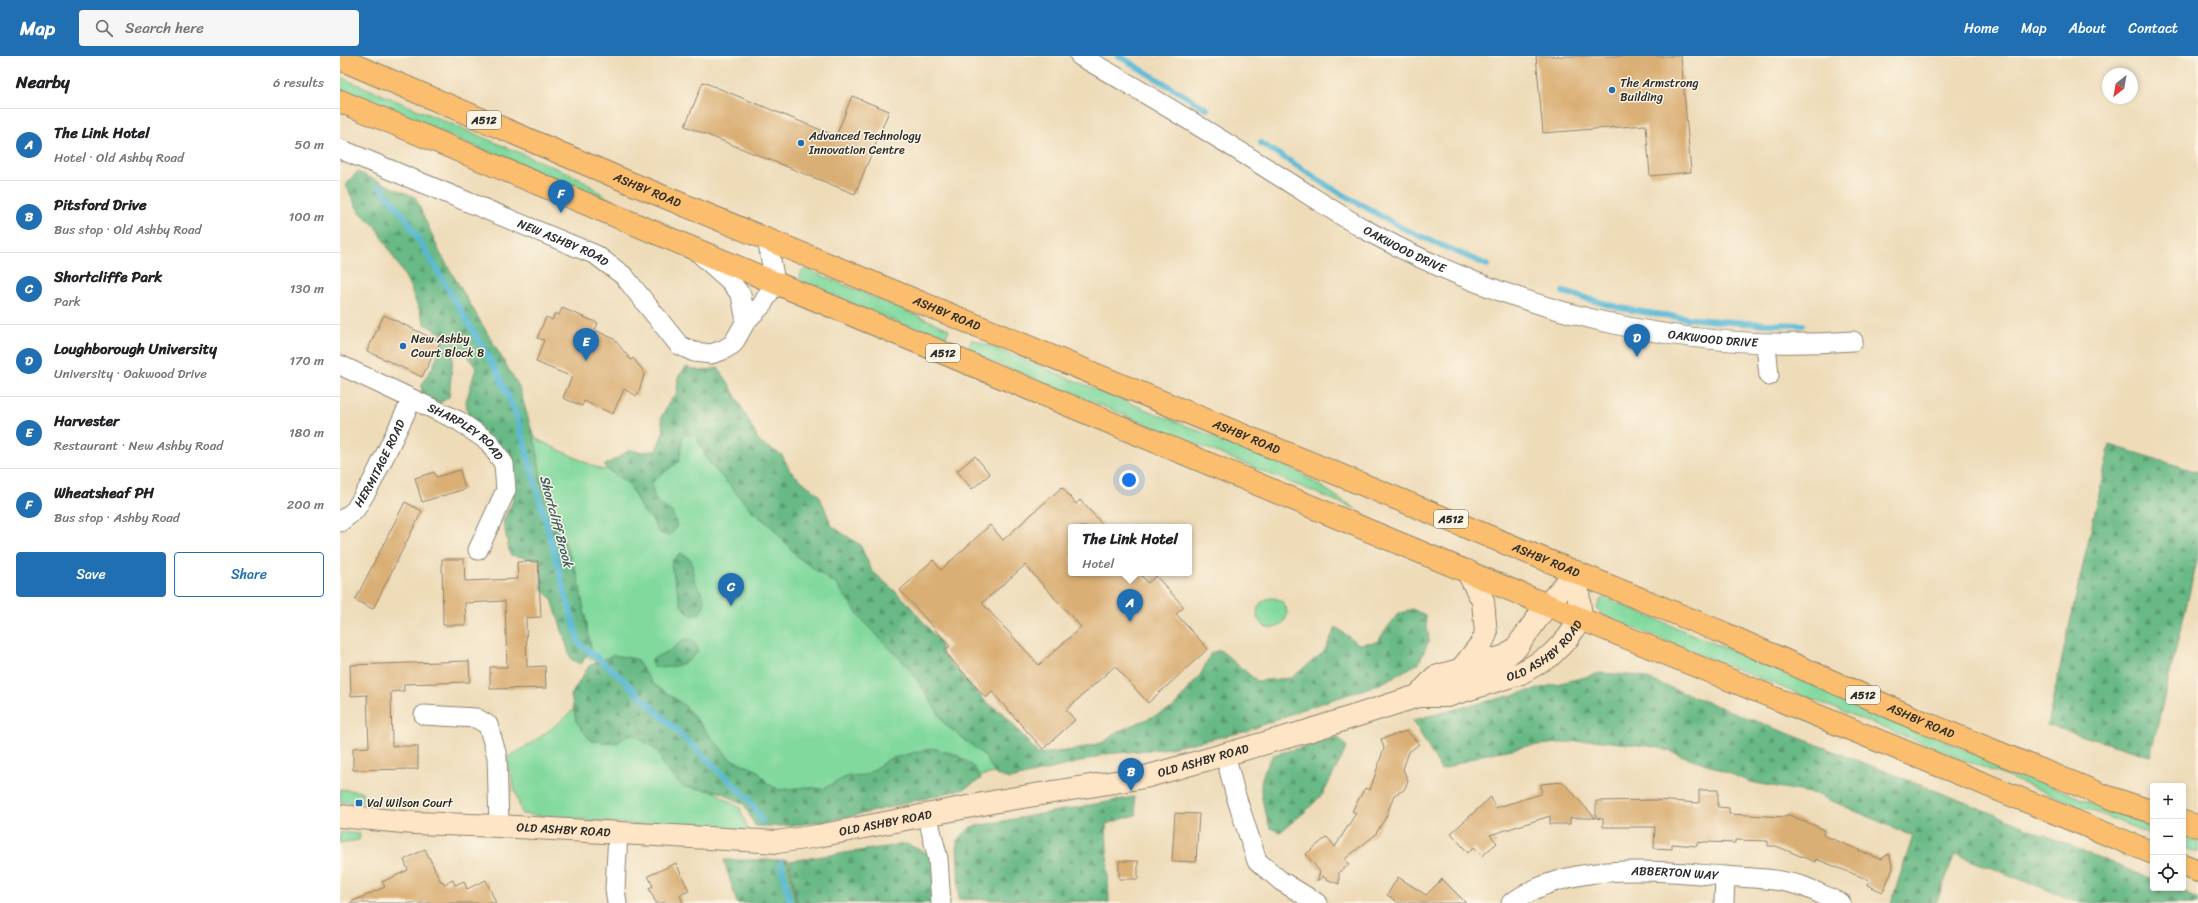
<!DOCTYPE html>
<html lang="en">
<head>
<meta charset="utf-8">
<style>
  body { margin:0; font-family:Sriracha,sans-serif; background:#f6f6f6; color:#202124 }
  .controls { position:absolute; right:12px; bottom:12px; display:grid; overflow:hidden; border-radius:4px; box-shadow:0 2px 6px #0003 }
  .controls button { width:36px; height:36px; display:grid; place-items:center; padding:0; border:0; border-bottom:1px solid #e0e0e0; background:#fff; color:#202124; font:20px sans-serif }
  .compass { position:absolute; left:1762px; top:12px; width:36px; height:36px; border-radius:50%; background:#fff; box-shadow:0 2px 6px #0003; rotate:211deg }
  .you { position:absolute; left:789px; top:424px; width:14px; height:14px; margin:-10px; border:3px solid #fff; border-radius:50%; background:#1a73e8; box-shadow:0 0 0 6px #1a73e833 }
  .badge { display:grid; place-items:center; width:26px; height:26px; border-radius:50%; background:#1f6fb2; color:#fff; font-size:13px; font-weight:700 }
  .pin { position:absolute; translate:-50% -33px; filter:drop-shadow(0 1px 2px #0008) }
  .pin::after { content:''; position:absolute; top:21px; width:14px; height:12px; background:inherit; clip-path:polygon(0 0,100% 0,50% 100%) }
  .popup { position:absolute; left:728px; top:468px; width:124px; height:52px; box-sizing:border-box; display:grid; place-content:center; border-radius:4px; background:#fff; filter:drop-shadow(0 1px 3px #0005); font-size:13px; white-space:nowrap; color:#757577 }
  .popup b { font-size:15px; color:#202124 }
  .popup::after { content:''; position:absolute; left:50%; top:100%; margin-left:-8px; border:8px solid transparent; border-top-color:#fff }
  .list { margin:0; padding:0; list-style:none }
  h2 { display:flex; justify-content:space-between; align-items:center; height:52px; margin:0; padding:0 16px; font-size:17px }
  h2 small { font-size:13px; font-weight:400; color:#757577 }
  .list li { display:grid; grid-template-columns:26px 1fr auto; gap:12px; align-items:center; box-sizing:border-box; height:72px; padding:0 16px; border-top:1px solid #e0e0e0 }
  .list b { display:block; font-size:15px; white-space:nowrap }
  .list p { margin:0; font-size:13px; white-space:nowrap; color:#757577 }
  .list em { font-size:13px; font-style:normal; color:#757577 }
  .actions { display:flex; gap:8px; padding:12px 16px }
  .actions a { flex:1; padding:9px 0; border:1px solid #1f6fb2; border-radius:4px; text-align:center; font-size:14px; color:#1f6fb2 }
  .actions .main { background:#1f6fb2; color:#fff }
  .icon { flex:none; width:22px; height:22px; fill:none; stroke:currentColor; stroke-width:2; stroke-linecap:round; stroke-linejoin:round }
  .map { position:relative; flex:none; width:1858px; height:847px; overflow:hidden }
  header { display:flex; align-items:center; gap:24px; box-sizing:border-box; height:56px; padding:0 20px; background:#1f6fb2; color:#fff }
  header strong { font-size:19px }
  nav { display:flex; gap:22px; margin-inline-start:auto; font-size:14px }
  .search { width:280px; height:36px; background:#f6f6f6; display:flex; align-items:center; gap:10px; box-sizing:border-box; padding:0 14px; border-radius:4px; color:#757577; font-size:15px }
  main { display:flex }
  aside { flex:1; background:#fff }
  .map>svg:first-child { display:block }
  .green { fill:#81d99e; stroke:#568264 }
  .forest { fill:url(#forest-firs); stroke:#4a7258 }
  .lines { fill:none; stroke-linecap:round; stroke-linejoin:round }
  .stream { stroke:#57b8d5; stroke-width:6 }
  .building { fill:#daaf74; fill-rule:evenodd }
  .street-casing { stroke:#8c8472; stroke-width:21 }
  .secondary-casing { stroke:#8c8472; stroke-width:24 }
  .primary-casing { stroke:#8c8472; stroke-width:24 }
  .street { stroke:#fff; stroke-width:19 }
  .secondary { stroke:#fde5c5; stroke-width:22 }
  .primary { stroke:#fabe6e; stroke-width:22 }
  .poi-dot { fill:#1f6fb2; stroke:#fcf5e5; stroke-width:1.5 }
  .labels { text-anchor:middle; stroke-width:3; stroke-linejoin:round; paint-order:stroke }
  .shield { fill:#fcf5e5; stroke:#6a6863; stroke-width:1 }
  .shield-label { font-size:11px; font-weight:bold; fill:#2b2b2b }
  .poi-label { font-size:12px; fill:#2b2b2b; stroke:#fcf5e5; text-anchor:start }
  .street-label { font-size:12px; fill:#2b2b2b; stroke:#fcf5e5 }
  .water-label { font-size:13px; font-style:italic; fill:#3a5c66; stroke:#fcf5e5 }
</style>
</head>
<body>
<header>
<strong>Map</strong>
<div class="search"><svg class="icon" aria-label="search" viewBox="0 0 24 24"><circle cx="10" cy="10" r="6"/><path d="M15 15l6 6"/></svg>Search here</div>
<nav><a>Home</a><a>Map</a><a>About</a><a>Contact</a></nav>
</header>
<main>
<aside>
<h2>Nearby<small>6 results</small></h2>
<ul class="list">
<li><span class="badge">A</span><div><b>The Link Hotel</b><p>Hotel · Old Ashby Road</p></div><em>50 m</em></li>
<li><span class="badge">B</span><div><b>Pitsford Drive</b><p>Bus stop · Old Ashby Road</p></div><em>100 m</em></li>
<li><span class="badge">C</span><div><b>Shortcliffe Park</b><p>Park</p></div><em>130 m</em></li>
<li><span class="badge">D</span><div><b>Loughborough University</b><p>University · Oakwood Drive</p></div><em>170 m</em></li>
<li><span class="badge">E</span><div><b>Harvester</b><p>Restaurant · New Ashby Road</p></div><em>180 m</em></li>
<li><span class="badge">F</span><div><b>Wheatsheaf PH</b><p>Bus stop · Ashby Road</p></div><em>200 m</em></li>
</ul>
<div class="actions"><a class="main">Save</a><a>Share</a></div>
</aside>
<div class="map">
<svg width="1858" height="847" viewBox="0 0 1858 847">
  <defs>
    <pattern id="forest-firs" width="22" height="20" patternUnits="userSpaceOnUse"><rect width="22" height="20" fill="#68b985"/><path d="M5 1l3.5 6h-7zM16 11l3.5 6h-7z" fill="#56976d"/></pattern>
  </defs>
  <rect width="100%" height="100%" fill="#fcf5e5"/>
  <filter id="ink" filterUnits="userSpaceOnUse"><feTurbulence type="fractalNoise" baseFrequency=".025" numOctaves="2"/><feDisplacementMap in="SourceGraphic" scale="8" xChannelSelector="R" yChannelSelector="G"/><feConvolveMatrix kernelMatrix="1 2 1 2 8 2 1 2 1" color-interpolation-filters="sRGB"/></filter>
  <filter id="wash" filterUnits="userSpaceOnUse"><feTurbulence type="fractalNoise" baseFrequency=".012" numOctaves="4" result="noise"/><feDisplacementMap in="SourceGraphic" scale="16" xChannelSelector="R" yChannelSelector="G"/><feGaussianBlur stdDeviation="0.9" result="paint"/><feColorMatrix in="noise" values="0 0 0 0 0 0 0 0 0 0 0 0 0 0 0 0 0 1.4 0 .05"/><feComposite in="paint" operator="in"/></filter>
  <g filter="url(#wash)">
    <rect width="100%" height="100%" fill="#eedcb9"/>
    <!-- green -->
    <g class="green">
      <path d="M 0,21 L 239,122 L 282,152 L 0,33 Z"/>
      <path d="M 463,214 L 469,214 L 609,273 L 604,286 L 464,227 L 460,223 L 460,218 Z"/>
      <path d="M 632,283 L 955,414 L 1016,453 L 627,295 Z"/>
      <path d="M 350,327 L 694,708 L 455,762 L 258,606 C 246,603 244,594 240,583 L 188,372 L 198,384 L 262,414 L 320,399 Z"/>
      <circle cx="932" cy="557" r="15"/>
      <path d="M 1266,542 L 1768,754 L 1813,770 L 1813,779 L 1263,560 L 1257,552 L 1261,543 Z"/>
      <path d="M 250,637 L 352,722 L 400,752 L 408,774 L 297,769 L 182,758 L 166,702 C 198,685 225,664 250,637 Z"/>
      <path d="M 0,733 L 23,736 L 22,747 L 0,746 Z"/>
      <path d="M 0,776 L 20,778 L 19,784 L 0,787 Z"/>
      <path d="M 1843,780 L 1858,786 L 1858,797 L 1843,791 Z"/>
    </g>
    <!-- forest -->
    <g class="forest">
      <path d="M 17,116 L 75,141 L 100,197 L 179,331 L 197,393 L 201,425 L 238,521 L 251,592 L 241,608 L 231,603 L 212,543 L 202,534 L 200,504 L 170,499 L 163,465 L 173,445 L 166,404 L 130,369 L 126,346 L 136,312 L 124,295 L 113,300 L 109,341 L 100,347 L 89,344 L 81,337 L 82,328 L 93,310 L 105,280 L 85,268 L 67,224 L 36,171 L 18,154 L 6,129 Z"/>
      <path d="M 346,311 L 361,315 L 378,312 L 388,326 L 420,387 L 442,399 L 450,415 L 479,439 L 492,470 L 520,489 L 532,515 L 566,545 L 599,585 L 603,599 L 645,645 L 665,659 L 698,698 L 734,694 L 764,686 L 779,675 L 833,652 L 861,618 L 871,597 L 880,594 L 917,625 L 951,622 L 984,596 L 996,571 L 1018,588 L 1037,586 L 1057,559 L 1072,553 L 1085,559 L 1089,584 L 1079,607 L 1040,628 L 960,654 L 907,675 L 830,692 L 765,698 L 744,705 L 670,723 L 656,719 L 644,699 L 606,669 L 570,613 L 522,564 L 498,530 L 459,502 L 433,472 L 412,455 L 369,406 L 355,379 L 343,379 L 339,405 L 312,426 C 313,443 316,448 332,456 L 337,470 L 330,479 C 314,479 318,472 311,462 C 309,460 306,458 304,456 C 298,449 295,437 289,429 C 284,423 272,418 264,410 L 290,394 L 302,396 L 316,395 L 324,374 L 321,362 L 329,346 L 337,337 L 338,321 Z"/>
      <path d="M 1770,389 L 1858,416 L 1858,501 L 1810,700 L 1707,669 Z"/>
      <path d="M 341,497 L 351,504 C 353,510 352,517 354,523 C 359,536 371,545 359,558 L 352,560 L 345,554 L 341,548 L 331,509 L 332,505 Z"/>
      <path d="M 345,583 C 353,583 355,586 358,594 C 352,608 327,614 313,611 L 311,606 L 312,603 L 332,593 Z"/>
      <path d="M 273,599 L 296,603 L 312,627 L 344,649 L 390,703 L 417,714 L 428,728 L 440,734 L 466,731 L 483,733 L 508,720 L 526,719 L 549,703 L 592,692 L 617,699 L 634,711 L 641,723 L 624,733 C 556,748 484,773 415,770 L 404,748 L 380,736 L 344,731 L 324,712 L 318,695 L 292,677 L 276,687 L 251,685 L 236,665 L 231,639 L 249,610 Z"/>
      <path d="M 1261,617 L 1300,620 L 1622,745 L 1813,824 L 1813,832 L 1834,832 L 1858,842 L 1858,847 L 1741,847 L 1615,798 L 1596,847 L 1551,847 L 1573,780 L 1476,738 L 1410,726 L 1367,708 L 1317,691 L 1252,684 L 1187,690 L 1142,699 L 1101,714 L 1073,664 Z"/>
      <path d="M 998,681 L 1007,691 L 983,738 L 966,755 L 940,776 L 930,772 C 921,739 914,730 933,699 Z"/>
      <path d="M 794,741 L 796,759 L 766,768 L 769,846 L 619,843 L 617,784 L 631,771 Z"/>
      <path d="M 566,788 L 592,799 L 595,847 L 457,847 L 450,805 Z"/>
      <path d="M 384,804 L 448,804 L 456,847 L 397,847 Z"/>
    </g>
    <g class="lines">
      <!-- stream -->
      <g class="stream">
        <path d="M 779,0 L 867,53"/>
        <path d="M 921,87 L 990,131 L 1064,173 L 1147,209"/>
        <path d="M 39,130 L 66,162 L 158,317 L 177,361 L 239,587 L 275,616 L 409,743 L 422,765"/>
        <path d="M 1223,236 C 1242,241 1262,247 1281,252 C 1341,264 1402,268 1463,269"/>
        <path d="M 441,807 L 450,847"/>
      </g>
    </g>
    <g id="blocks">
      <!-- building -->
      <g class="building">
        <path d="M 1196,0 L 1341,0 L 1351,116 L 1310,120 L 1306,69 L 1203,77 Z"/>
        <path d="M 363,26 L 496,80 L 512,40 L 549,55 L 515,138 L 345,70 Z"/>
        <path d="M 222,252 L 258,267 L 255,274 L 274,283 L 291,304 L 293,302 L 305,317 L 297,340 L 284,333 L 273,358 L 244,345 L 242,350 L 223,342 L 232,321 L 196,306 L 204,284 L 197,282 L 206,261 L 212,264 L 215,257 L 219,259 Z"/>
        <path d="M 44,259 L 100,286 L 82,321 L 27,295 Z"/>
        <path d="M 635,400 L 650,418 L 632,433 L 617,415 Z"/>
        <path d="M 120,414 L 125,433 L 82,446 L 75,422 L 94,416 L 96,421 Z"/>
        <path d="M 722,431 L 736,448 L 740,444 L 765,471 L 731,471 L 731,517 L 799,517 L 808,527 L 816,520 L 844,551 L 836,558 L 868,593 L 808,647 L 775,610 L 726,654 L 735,664 L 703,693 L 652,636 L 646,642 L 604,595 L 610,590 L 560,534 L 593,504 L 601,514 L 650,469 L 663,484 ZM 685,509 L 741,571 L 699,609 L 642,547 Z"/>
        <path d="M 65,446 L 82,455 L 33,553 L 15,544 Z"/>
        <path d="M 102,503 L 124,503 L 125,525 L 178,523 L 177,506 L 198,505 L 201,561 L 186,562 L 187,611 L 205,610 L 206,632 L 150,633 L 150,611 L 167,611 L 165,545 L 125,547 L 126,569 L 103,569 Z"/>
        <path d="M 129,605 L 130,626 L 64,628 L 64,635 L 51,636 L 52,690 L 78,690 L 78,713 L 13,714 L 13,692 L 29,691 L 27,639 L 11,640 L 10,609 Z"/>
        <path d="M 1067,675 L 1079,688 L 1069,696 L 1063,713 L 1068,725 L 1064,734 L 1054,739 L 1046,761 L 1035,779 L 1005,803 L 1009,809 L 999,816 L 999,828 L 986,823 L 983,820 L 977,825 L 980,816 L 966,798 L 987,781 L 995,791 L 1016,757 L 1012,755 L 1025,732 L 1030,734 L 1044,692 L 1041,683 Z"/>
        <path d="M 1223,726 L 1255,762 L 1230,762 L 1230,768 L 1210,768 L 1210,760 L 1150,779 L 1157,787 L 1142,800 L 1134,791 L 1128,797 L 1111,777 L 1151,741 L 1155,752 L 1201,738 L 1201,728 Z"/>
        <path d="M 1359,734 L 1378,734 L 1378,751 L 1389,752 L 1389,758 L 1447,761 L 1447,758 L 1485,774 L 1483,779 L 1540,803 L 1549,798 L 1553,812 L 1543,836 L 1527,829 L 1529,824 L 1476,803 L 1475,806 L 1436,790 L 1428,790 L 1428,785 L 1395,784 L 1395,787 L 1365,786 L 1357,787 L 1357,790 L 1332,788 L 1332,793 L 1314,792 L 1315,771 L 1263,771 L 1263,763 L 1256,762 L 1256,745 L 1315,744 L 1359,747 Z"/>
        <path d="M 835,757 L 859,758 L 856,806 L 832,805 Z"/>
        <path d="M 85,793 L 101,826 L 103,825 L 104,828 L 113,824 L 115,829 L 124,825 L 127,833 L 146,824 L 156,847 L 9,847 L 45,831 L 42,826 L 68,814 L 64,804 Z"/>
        <rect x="779" y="805" width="19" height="18"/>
        <path d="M 336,807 L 349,835 L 340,839 L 343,847 L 316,847 L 309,832 L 313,830 L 308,820 Z"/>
        <path d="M 1058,821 L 1086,839 L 1102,823 L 1126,847 L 1059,847 L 1047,839 Z"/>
      </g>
    </g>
  </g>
  <g filter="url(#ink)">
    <use href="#blocks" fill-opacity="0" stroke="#8c8472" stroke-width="1"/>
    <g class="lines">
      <!-- street casing -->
      <g class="street-casing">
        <g id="street">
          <path id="s1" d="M 740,0 C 808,38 874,79 939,120 C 968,138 996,157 1026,174 C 1174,256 1343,298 1513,285"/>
          <path id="s2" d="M 0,93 L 256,199 L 284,220 L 339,289 L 354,296 L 371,298 L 383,294 L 393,288 L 406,265 L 422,249 L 435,226 L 427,183"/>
          <path d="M 360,198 L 390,225 L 401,239 L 406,265"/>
          <path d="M 1426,288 L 1429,320"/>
          <path id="s3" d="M 0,309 L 119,365 L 149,386 L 164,408 L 166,434 L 138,494"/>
          <path id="s4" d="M 0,466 L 15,454 L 32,426 L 72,343"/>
          <path d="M 84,659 L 136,662 L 148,669 L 157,700 L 159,770"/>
          <path d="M 885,698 L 895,737 L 917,805 L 941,825 L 977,847"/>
          <path d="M 587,758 L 598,803 L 601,847"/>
          <path d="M 277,847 L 275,833 L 278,777"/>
          <path id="s5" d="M 1171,847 C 1231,804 1314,815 1384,820 C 1411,822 1438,822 1465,831 C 1477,836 1489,842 1501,847"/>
          <path d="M 1384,847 L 1385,820"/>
        </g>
      </g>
      <!-- secondary casing -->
      <g class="secondary-casing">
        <g id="secondary">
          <path d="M 1122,612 L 1141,588 L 1146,578 L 1143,545 L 1127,515"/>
          <path d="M 1078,640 L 1095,621 L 1166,600 L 1176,592 L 1207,549 L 1236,516"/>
          <path id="s6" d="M 0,760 L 74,767 L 159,770 L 437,786 L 478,780 L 658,745 L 805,721 L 968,675 L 1078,640 L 1107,640 L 1181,617 L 1210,600 L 1227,583 L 1241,563 L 1236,516"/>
        </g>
      </g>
      <!-- primary casing -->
      <g class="primary-casing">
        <g id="primary">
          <path id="s7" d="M 0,3 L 288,126 L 1381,576 L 1583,666 L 1768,741 L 1813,756"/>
          <path d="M 0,45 L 1207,549 L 1813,797"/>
          <path d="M 1843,766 L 1858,770"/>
          <path d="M 1843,809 L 1858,815"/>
        </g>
      </g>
      <!-- street -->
      <use href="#street" class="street"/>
      <!-- secondary -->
      <use href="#secondary" class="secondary"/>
      <!-- primary -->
      <use href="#primary" class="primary"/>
    </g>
  </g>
  <!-- markers -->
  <g class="poi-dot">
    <circle cx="1272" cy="34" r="4"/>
    <circle cx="461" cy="87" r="4"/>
    <circle cx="63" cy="290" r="4"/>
    <rect x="15" y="743" width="8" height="8" rx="2"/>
  </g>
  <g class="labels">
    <!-- shield labels -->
    <g class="shield">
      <rect x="127" y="55" width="34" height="18" rx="3"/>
      <rect x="586" y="288" width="34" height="18" rx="3"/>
      <rect x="1094" y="454" width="34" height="18" rx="3"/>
      <rect x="1506" y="630" width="34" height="18" rx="3"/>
    </g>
    <g class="shield-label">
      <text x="144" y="68">A512</text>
      <text x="603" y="301">A512</text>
      <text x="1111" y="467">A512</text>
      <text x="1523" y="643">A512</text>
    </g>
    <!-- poi labels -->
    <g class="poi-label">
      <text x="1280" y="31">The Armstrong<tspan x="1280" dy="14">Building</tspan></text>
      <text x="469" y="84">Advanced Technology<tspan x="469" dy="14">Innovation Centre</tspan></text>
      <text x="71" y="287">New Ashby<tspan x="71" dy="14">Court Block B</tspan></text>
      <text x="27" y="751">Val Wilson Court</text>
    </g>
    <!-- street labels -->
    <g class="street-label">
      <text dy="4" stroke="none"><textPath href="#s7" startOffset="334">ASHBY ROAD</textPath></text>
      <text dy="4" stroke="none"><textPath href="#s2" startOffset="242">NEW ASHBY ROAD</textPath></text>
      <text dy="4" stroke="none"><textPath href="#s1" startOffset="378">OAKWOOD DRIVE</textPath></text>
      <text dy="4" stroke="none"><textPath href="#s7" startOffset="658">ASHBY ROAD</textPath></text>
      <text dy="4" stroke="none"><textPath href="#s1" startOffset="701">OAKWOOD DRIVE</textPath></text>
      <text dy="4" stroke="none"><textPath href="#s3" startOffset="143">SHARPLEY ROAD</textPath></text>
      <text dy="4" stroke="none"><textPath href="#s7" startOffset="982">ASHBY ROAD</textPath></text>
      <text dy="4" stroke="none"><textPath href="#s4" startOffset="72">HERMITAGE ROAD</textPath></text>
      <text dy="4" stroke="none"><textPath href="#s7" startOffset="1306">ASHBY ROAD</textPath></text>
      <text dy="4" stroke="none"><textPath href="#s6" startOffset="1235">OLD ASHBY ROAD</textPath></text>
      <text dy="4" stroke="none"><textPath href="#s7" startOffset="1714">ASHBY ROAD</textPath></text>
      <text dy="4" stroke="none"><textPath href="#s6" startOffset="872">OLD ASHBY ROAD</textPath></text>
      <text dy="4" stroke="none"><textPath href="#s6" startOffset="548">OLD ASHBY ROAD</textPath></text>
      <text dy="4" stroke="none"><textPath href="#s6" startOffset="224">OLD ASHBY ROAD</textPath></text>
      <text dy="4" stroke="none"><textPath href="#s5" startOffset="170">ABBERTON WAY</textPath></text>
    </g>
    <!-- water labels -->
    <g class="water-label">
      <text transform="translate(217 465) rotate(75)" y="5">Shortcliff Brook</text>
    </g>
  </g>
</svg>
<div class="controls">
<button>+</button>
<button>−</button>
<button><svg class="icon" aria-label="locate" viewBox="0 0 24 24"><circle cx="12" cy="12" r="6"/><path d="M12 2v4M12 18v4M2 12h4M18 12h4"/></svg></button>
</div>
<svg class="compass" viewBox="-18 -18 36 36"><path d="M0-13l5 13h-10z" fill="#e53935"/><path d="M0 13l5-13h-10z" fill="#757577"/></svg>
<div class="you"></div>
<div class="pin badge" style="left:790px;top:566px">A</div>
<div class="popup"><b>The Link Hotel</b>Hotel</div>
<div class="pin badge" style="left:791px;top:735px">B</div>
<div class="pin badge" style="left:391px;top:550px">C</div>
<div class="pin badge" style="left:1297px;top:301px">D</div>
<div class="pin badge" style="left:246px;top:305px">E</div>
<div class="pin badge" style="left:221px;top:157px">F</div>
</div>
</main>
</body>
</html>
